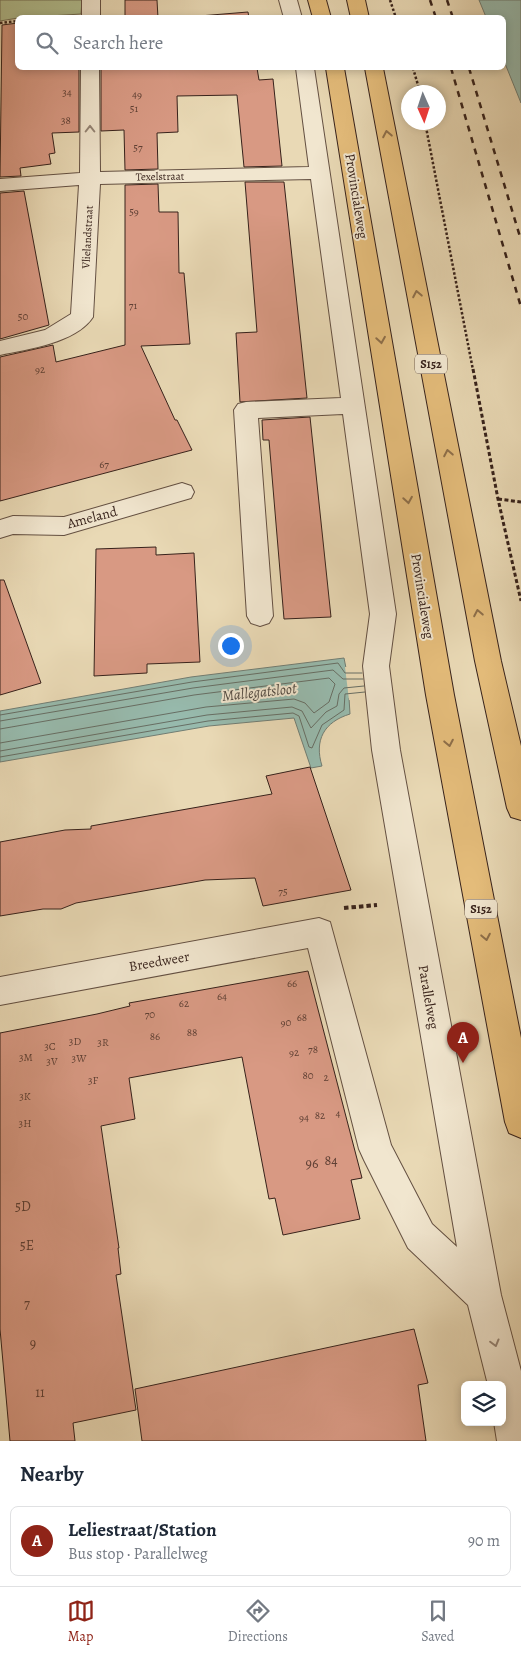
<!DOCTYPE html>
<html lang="en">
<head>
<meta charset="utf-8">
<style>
  body { margin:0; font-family:Alegreya,serif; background:#f6f6f7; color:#1f2937 }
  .controls { position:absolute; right:15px; bottom:15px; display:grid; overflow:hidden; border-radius:8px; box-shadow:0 2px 8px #0003 }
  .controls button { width:45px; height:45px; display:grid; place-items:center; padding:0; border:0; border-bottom:1px solid #e0e1e3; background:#fff; color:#1f2937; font:25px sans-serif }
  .compass { position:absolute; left:401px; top:85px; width:45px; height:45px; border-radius:50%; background:#fff; box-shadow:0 2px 8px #0003; rotate:177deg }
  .you { position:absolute; left:230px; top:645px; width:18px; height:18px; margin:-12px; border:4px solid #fff; border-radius:50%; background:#1a73e8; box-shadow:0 0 0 8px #1a73e833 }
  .badge { display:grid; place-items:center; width:32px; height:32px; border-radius:50%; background:#8f2418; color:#fff; font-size:16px; font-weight:700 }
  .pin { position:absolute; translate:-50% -41px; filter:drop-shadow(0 1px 2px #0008) }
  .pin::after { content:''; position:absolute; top:26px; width:18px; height:15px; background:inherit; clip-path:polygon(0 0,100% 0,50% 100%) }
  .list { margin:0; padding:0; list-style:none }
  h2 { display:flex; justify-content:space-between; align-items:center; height:65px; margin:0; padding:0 20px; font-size:21px }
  h2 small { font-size:16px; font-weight:400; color:#747a83 }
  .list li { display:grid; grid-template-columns:32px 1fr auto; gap:15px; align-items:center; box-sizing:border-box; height:70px; margin:0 10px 10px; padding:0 10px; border:1px solid #e0e1e3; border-radius:8px }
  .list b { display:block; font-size:19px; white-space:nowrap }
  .list p { margin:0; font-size:16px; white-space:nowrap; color:#747a83 }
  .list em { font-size:16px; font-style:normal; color:#747a83 }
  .icon { flex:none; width:28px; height:28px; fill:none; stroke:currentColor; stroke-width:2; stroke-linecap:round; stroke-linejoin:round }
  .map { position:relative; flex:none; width:521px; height:1441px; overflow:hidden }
  .search { position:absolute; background:#fff; box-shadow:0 2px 8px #0003; left:15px; right:15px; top:15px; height:55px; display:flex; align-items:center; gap:12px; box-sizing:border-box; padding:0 18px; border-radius:8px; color:#747a83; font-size:19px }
  .sheet { height:145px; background:#fff }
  nav { display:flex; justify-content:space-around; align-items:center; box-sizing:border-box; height:70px; border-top:1px solid #e0e1e3; background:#fff; font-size:14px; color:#747a83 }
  nav a { display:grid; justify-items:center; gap:2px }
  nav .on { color:#8f2418 }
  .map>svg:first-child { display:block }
  .green { fill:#b2c091; stroke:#747156 }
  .water { fill:#97baad; stroke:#717d73 }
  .pier { fill:#e9d9b5 }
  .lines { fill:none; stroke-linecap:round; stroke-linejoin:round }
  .shore { stroke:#676e64; stroke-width:1 }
  .building { fill:#d89983; stroke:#37221b }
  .minor-casing { stroke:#645042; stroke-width:2 }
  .major-casing { stroke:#37221b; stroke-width:2 }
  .path-far2 { stroke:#37221b; stroke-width:2.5; stroke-dasharray:2.5 2; stroke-linecap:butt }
  .path-far1 { stroke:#37221b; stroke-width:3; stroke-dasharray:4 2.5; stroke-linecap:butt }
  .path { stroke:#37221b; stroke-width:4; stroke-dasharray:4.5 3; stroke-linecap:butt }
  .minor { fill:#f1e6cf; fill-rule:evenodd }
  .major { fill:#e4bc7a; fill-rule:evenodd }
  .rail { stroke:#37221b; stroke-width:2.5; stroke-dasharray:6 6; stroke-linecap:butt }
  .oneway { stroke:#948475 }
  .oneway2 { stroke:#8e6f4a }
  .labels { text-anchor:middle; stroke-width:4; stroke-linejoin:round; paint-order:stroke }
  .number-label { font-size:11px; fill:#5f4035 }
  .far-street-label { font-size:11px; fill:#37221b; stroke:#f1e6cf }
  .shield { fill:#f1e6cf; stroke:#6f5d51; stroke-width:1 }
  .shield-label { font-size:12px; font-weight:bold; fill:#37221b }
  .street-label { font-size:14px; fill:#37221b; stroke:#f1e6cf }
  .near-number-label { font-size:14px; fill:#5f4035 }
  .water-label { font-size:15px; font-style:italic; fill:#4f4840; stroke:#f1e6cf }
</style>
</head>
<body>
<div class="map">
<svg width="521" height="1441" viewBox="0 0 521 1441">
  <rect width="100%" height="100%" fill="#e9d9b5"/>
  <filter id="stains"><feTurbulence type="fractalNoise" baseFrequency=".004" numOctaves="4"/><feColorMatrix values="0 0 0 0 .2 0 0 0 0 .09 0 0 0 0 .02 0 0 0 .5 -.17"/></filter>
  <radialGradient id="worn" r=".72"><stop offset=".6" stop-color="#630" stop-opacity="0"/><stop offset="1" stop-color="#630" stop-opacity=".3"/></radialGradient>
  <!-- green -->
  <path class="green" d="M 0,0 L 82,0 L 81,14 L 18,18 L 0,21 Z"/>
  <!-- water -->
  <g class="water">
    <path d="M 479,0 L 521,0 L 521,103 L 504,61 L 504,18 L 486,17 Z"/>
    <path d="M 344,658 L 346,668 L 521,689 L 349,698 L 350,714 C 324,722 314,740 322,766 L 311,768 L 294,718 L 209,726 L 0,762 L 0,711 L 191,677 Z"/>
  </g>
  <!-- pier -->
  <path class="pier" d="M 521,660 L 521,692 L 349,700 L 345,667 Z"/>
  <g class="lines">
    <!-- shore -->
    <g class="shore">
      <path d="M 0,715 L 192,682 L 338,663 L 345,673 L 362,673"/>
      <path d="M 0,721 L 193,688 L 333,670 L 343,679 L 363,679"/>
      <path d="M 0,729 L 194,695 L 329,678 L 335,684 L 329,702 L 314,713 L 305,703 L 294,699 L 206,707 L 0,743"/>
      <path d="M 0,751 L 207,715 L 292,707 L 302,711 L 311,728 L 326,712 L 337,706 L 339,694 L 344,688 L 364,686"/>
      <path d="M 0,757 L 208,721 L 293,713 L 299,716 L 309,747 L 312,748 L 322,725 L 344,710 L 345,694 L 365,692"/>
    </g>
  </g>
  <!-- building -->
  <g class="building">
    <path d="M 125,0 L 157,0 L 158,18 L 125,18 Z"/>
    <path d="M 248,12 L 249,18 L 175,18 Z"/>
    <path d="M 18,23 L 18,68 L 79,68 L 79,132 L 52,133 L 55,153 L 49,154 L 51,164 L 20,168 L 21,176 L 0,177 L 2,25 Z"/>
    <path d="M 101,68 L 257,68 L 259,80 L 273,79 L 282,166 L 244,167 L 237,95 L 177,96 L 178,132 L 157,133 L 158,169 L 125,170 L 124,130 L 101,131 Z"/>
    <path d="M 245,182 L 284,182 L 307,398 L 240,402 L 236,333 L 257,332 Z"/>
    <path d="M 158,184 L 159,212 L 178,212 L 179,273 L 184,273 L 190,344 L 141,346 L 175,420 L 177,420 L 192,450 L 0,501 L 0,357 L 53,345 L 56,362 L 125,345 L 125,185 Z"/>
    <path d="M 24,191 L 49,325 L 0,339 L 0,193 Z"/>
    <path d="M 310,417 L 331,617 L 284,619 L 269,440 L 263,440 L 262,420 Z"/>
    <path d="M 156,547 L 156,555 L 194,553 L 200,662 L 147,664 L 147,673 L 94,676 L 96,549 Z"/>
    <path d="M 0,580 L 4,580 L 41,683 L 0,695 Z"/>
    <path d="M 310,767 L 351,890 L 263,906 L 255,878 L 205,880 L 76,903 L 61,909 L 43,909 L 0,916 L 0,842 L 65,830 L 91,829 L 91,826 L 272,794 L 266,776 Z"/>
    <path d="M 308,971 L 362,1178 L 351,1180 L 360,1219 L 283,1235 L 275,1198 L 269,1199 L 242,1057 L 129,1078 L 135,1119 L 101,1126 L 119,1248 L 118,1248 L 121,1274 L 116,1275 L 136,1410 L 73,1423 L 75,1441 L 10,1441 L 0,1329 L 0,1033 L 97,1014 L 130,1006 L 129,1003 Z"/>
    <path d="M 414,1329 L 428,1383 L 418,1385 L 426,1441 L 142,1441 L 135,1389 Z"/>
  </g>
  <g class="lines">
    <!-- minor casing -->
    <g class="minor-casing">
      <g id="minor">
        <rect x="82" y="0" width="18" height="18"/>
        <path d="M 279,0 L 297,0 L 302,18 L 284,18 Z"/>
        <path d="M 81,68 L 99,68 L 100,172 L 309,167 L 296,68 L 314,68 L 396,614 L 389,666 L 400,750 L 501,1295 L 521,1371 L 521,1441 L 497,1441 L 494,1422 L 502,1422 L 502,1385 L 488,1385 L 468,1305 L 408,1248 L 364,1160 L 359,1149 L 308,948 L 0,1005 L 0,977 L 319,918 L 330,922 L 391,1145 L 432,1224 L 457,1247 L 372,750 L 363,666 L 370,614 L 343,414 L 258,418 L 273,616 L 269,623 L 260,626 L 251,623 L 247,616 L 234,410 L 238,404 L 246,402 L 341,398 L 311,179 L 100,184 L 93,317 C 76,343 28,349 0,355 L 0,341 L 45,330 L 71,314 L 79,185 L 0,191 L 0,179 L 80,173 Z"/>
        <path d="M 182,483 L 191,486 L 194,492 L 191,498 L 64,535 L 13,534 L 0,538 L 0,520 L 13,516 L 64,517 Z"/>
      </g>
    </g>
    <!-- major casing -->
    <g class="major-casing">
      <g id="major">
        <path d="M 308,0 L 326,0 L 331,18 L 313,18 Z"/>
        <path d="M 347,0 L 365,0 L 369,18 L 351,18 Z"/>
        <path d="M 326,68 L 344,68 L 454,695 L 521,1038 L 521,1138 L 509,1133 L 505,1122 L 426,695 Z"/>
        <path d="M 365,68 L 383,68 L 501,661 L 521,746 L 521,820 L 511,817 L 507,808 L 475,661 Z"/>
      </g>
    </g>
    <!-- path-far2 -->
    <g class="path-far2">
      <path d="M 390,0 L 396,18"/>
      <path d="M 0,23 L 18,21"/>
      <path d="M 413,68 L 420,92"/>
      <path d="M 425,122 L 473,370"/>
    </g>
    <!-- path-far1 -->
    <g class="path-far1">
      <path d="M 473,369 L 498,499 L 521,601"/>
      <path d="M 498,499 L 521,502"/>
    </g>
    <!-- path -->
    <path class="path" d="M 344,908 L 377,905"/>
    <!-- minor -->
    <use href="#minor" class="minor"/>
    <!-- major -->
    <use href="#major" class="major"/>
    <!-- rail -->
    <g class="rail">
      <path d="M 430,0 L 436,18"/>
      <path d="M 447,0 L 453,18"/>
      <path d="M 451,68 L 521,307"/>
      <path d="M 469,68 L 521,240"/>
    </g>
  </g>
  <!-- one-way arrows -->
  <defs><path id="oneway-chevron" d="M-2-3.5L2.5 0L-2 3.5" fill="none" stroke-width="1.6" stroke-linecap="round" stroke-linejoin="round" transform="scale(1.25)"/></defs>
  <g class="oneway">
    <use href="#oneway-chevron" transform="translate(90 129) rotate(-90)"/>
    <use href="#oneway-chevron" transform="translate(495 1343) rotate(75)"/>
  </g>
  <g class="oneway2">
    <use href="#oneway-chevron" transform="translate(387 134) rotate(-101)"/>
    <use href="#oneway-chevron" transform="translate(417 294) rotate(-101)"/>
    <use href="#oneway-chevron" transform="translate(381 340) rotate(81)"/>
    <use href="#oneway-chevron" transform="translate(448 453) rotate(-101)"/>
    <use href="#oneway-chevron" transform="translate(408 500) rotate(81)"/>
    <use href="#oneway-chevron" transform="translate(478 613) rotate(-101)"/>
    <use href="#oneway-chevron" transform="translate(449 743) rotate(79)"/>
    <use href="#oneway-chevron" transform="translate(486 937) rotate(79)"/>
  </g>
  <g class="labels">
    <!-- number labels -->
    <g class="number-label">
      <text x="67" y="96">34</text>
      <text x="137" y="98">49</text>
      <text x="134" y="112">51</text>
      <text x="66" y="124">38</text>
      <text x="138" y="151">57</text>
      <text x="134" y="215">59</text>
      <text x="133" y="309">71</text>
      <text x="23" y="320">50</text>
      <text x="40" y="373">92</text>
      <text x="104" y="468">67</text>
      <text x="283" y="895">75</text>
      <text x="292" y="987">66</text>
      <text x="222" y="1000">64</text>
      <text x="184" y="1007">62</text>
      <text x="150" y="1018">70</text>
      <text x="302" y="1021">68</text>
      <text x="286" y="1026">90</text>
      <text x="192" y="1036">88</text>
      <text x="155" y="1040">86</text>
      <text x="75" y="1045">3D</text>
      <text x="103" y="1046">3R</text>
      <text x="50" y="1050">3C</text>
      <text x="313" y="1053">78</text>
      <text x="294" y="1056">92</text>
      <text x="26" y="1061">3M</text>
      <text x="79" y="1062">3W</text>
      <text x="52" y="1065">3V</text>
      <text x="308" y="1079">80</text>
      <text x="326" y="1081">2</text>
      <text x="93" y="1084">3F</text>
      <text x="25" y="1100">3K</text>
      <text x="338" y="1117">4</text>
      <text x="320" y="1119">82</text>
      <text x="304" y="1121">94</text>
      <text x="25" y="1127">3H</text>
    </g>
    <!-- far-street labels -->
    <g class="far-street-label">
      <text transform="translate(160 176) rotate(-1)" y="4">Texelstraat</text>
      <text transform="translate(87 237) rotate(-87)" y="4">Vlielandstraat</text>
    </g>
    <!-- shield labels -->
    <g class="shield">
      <rect x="415" y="354.5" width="32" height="19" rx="4"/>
      <rect x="465" y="899.5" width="32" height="19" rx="4"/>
    </g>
    <g class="shield-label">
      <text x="431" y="368">S152</text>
      <text x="481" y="913">S152</text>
    </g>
    <!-- street labels -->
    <g class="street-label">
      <text transform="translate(357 196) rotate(81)" y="5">Provincialeweg</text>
      <text transform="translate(92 517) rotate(-15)" y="5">Ameland</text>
      <text transform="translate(423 596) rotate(81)" y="5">Provincialeweg</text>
      <text transform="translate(159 961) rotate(-10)" y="5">Breedweer</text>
      <text transform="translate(429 997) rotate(80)" y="5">Parallelweg</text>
    </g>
    <!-- near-number labels -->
    <g class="near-number-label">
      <text x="331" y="1165">84</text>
      <text x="312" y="1168">96</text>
      <text x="23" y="1211">5D</text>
      <text x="27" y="1250">5E</text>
      <text x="27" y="1309">7</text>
      <text x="33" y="1348">9</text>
      <text x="40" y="1397">11</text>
    </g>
    <!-- water labels -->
    <g class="water-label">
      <text transform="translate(259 692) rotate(-6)" y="5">Mallegatsloot</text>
    </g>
  </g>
  <rect width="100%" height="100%" filter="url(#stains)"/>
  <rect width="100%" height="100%" fill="url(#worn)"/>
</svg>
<div class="controls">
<button><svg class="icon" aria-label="layers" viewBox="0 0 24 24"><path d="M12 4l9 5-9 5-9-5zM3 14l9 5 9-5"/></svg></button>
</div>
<svg class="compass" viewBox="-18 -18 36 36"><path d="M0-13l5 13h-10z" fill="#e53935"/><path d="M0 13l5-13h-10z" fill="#747a83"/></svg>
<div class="you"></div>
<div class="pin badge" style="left:463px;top:1063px">A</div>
<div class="search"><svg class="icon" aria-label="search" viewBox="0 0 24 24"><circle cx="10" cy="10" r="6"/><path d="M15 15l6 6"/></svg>Search here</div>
</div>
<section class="sheet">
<h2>Nearby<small></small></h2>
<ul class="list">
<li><span class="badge">A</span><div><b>Leliestraat/Station</b><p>Bus stop · Parallelweg</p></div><em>90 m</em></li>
</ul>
</section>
<nav>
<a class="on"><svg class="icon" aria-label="map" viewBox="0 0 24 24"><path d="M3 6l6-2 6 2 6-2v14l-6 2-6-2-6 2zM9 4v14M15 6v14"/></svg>Map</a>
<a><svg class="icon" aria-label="directions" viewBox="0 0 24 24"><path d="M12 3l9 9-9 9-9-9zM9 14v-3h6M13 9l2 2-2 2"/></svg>Directions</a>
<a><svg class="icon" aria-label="saved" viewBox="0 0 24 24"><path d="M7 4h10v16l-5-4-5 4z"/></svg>Saved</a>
</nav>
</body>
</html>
